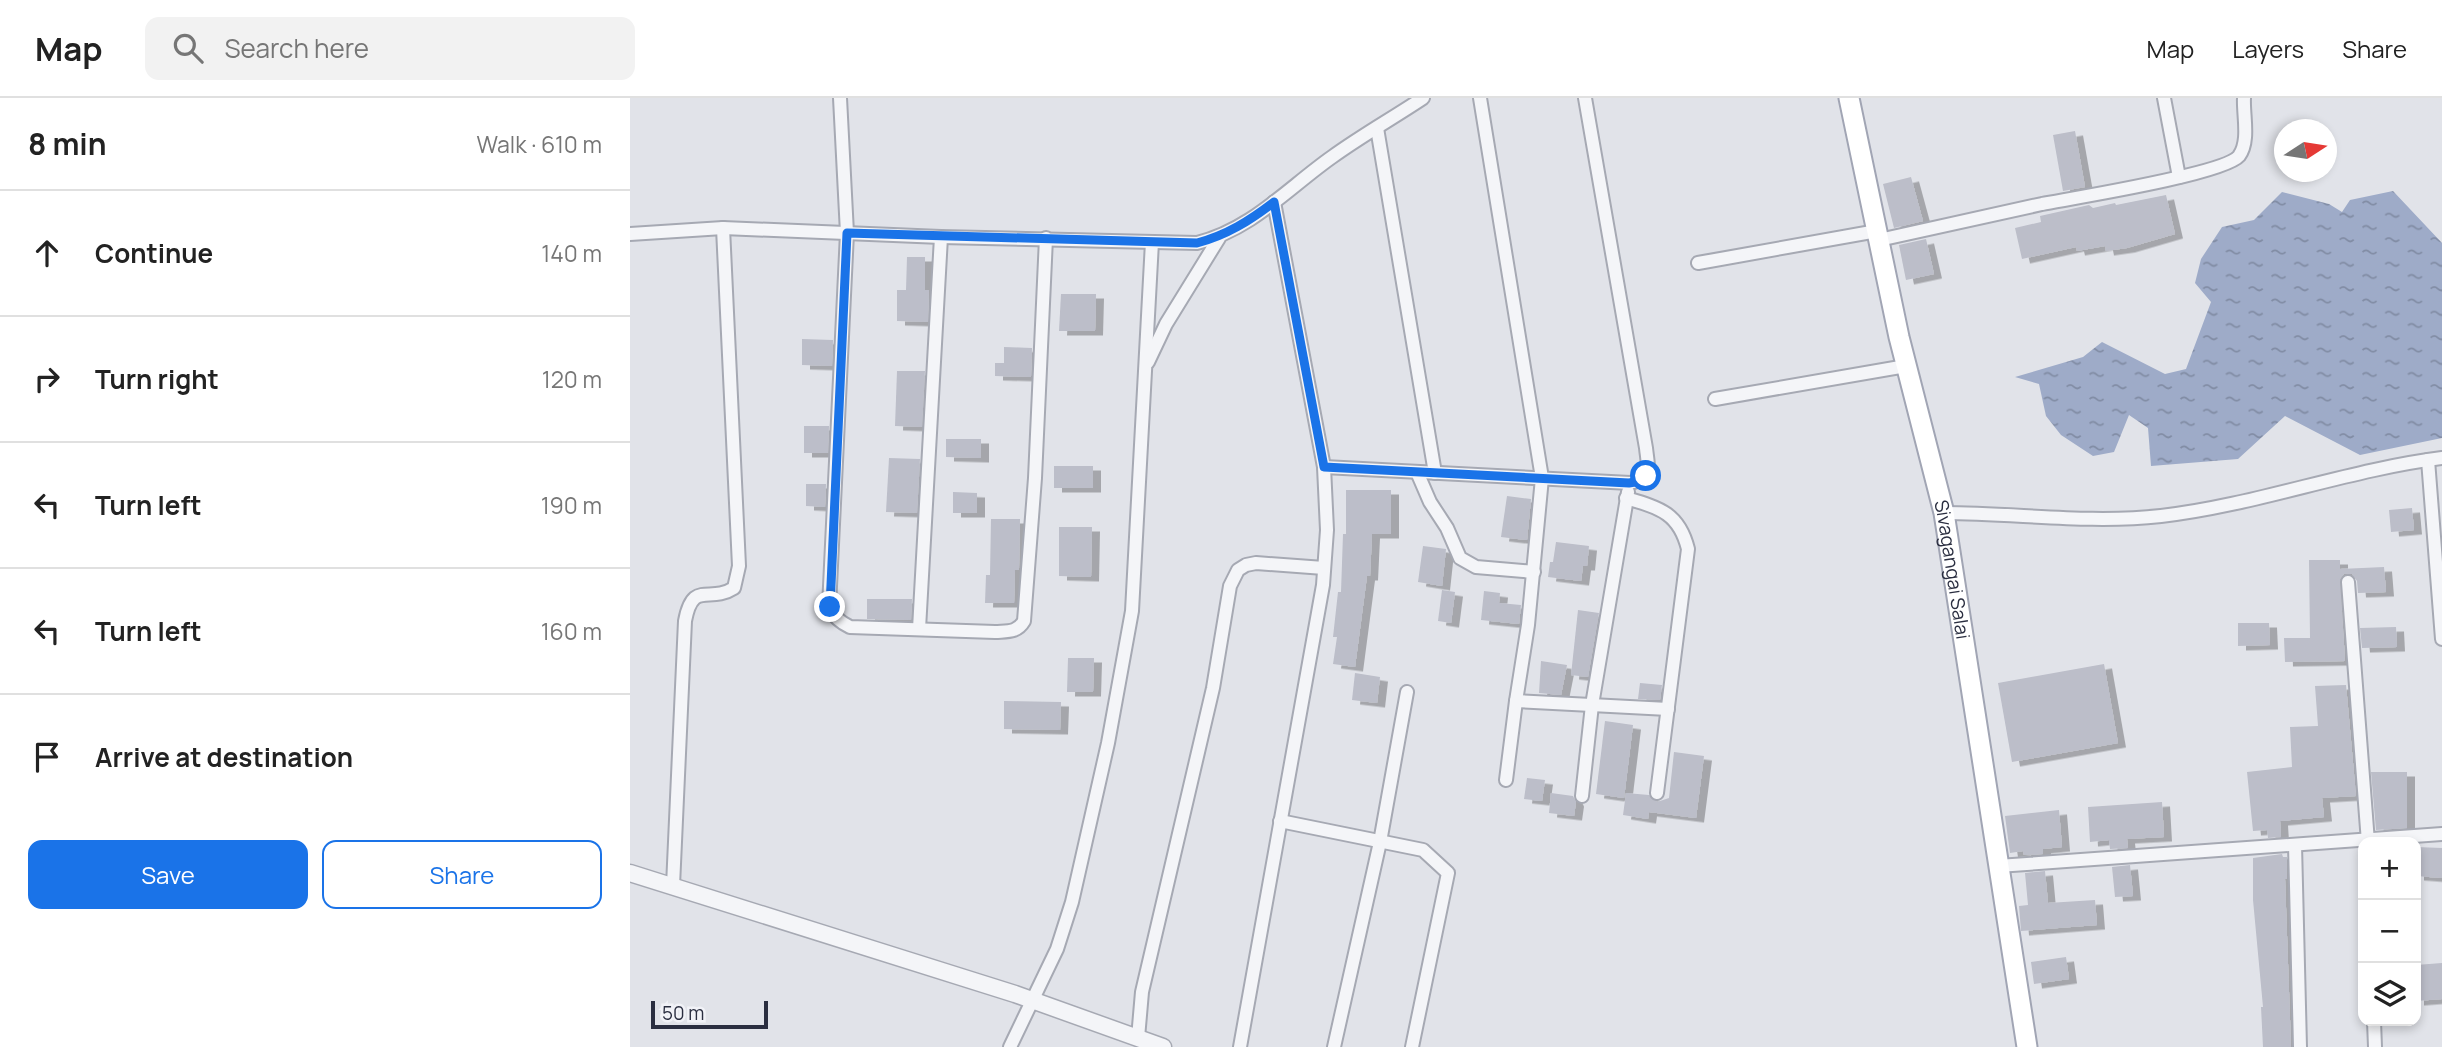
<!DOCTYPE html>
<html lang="en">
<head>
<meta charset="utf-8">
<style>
  body { margin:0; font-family:Manrope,sans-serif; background:#f2f2f2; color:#222 }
  .controls { position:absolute; right:21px; bottom:21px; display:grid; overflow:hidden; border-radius:14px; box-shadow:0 4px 10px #0003 }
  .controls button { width:63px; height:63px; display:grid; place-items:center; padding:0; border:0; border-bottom:2px solid #e0e0e0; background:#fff; color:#222; font:35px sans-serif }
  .compass { position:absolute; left:1644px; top:21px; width:63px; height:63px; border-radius:50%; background:#fff; box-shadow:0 4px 10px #0003; rotate:78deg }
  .scale { position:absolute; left:21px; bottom:18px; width:117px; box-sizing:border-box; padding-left:7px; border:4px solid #2a2e40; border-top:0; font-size:19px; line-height:24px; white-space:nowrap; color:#2a2e40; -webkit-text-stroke:5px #f1f2f7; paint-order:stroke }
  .stop { position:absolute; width:21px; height:21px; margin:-16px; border:5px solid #1a73e8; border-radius:50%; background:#fff }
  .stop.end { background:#1a73e8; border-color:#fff; box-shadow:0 2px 7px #0008 }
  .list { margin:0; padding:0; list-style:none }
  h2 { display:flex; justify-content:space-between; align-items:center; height:91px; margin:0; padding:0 28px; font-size:30px }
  h2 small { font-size:23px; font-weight:400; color:#767676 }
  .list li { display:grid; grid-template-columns:46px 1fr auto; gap:21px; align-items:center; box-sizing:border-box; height:126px; padding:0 28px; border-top:2px solid #e0e0e0 }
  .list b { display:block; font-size:26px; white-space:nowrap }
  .list em { font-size:23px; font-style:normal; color:#767676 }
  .actions { display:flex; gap:14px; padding:21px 28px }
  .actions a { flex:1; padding:16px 0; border:2px solid #1a73e8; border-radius:14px; text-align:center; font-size:24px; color:#1a73e8 }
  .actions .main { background:#1a73e8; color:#fff }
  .icon { flex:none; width:38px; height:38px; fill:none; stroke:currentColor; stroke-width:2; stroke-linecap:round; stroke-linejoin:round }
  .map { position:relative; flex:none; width:1812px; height:949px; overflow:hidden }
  header { display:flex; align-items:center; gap:42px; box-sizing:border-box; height:98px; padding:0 35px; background:#fff; border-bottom:2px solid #e0e0e0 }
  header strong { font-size:33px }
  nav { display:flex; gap:38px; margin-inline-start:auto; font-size:24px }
  .search { width:490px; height:63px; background:#f2f2f2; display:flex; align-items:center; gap:18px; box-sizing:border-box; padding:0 24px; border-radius:14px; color:#767676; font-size:26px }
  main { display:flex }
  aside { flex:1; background:#fff }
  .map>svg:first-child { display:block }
  .water { fill:url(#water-ripples) }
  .building { fill:#bcbec9; filter:url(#shadow) }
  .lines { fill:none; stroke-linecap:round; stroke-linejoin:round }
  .minor-casing { stroke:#a6a9b3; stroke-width:16 }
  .tertiary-casing { stroke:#a6a9b3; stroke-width:19 }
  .primary-casing { stroke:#a1a5b4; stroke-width:23 }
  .minor { stroke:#f4f5f8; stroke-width:12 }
  .tertiary { stroke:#f4f5f8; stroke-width:16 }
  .primary { stroke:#fff; stroke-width:19 }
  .route { stroke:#1a73e8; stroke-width:9 }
  .labels { text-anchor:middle; stroke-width:5; stroke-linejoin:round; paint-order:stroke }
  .street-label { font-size:19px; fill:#2a2e40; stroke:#f1f2f7 }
</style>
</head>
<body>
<header>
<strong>Map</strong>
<div class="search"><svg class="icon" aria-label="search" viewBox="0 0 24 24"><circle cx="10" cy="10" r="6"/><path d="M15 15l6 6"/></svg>Search here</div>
<nav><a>Map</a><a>Layers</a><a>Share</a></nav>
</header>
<main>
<aside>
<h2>8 min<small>Walk · 610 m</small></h2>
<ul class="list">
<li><svg class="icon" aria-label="ahead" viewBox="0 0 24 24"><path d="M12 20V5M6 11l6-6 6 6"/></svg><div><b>Continue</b></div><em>140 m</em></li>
<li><svg class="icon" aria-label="right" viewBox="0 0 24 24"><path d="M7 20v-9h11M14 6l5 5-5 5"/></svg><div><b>Turn right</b></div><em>120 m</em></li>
<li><svg class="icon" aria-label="left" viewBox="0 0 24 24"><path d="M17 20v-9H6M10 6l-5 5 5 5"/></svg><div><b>Turn left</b></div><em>190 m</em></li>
<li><svg class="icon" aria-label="left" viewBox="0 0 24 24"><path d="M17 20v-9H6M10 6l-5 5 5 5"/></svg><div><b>Turn left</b></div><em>160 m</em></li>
<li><svg class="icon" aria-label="arrive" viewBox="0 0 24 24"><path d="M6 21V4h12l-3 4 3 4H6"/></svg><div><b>Arrive at destination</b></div></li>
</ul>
<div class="actions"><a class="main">Save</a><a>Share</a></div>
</aside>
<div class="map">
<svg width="1812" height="949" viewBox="0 0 1812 949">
  <defs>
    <pattern id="water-ripples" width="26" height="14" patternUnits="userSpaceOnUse" patternTransform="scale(1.75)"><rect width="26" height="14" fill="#9eabc8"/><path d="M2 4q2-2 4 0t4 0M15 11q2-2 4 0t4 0" fill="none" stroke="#818ca4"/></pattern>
    <filter id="shadow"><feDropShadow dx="8" dy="4.5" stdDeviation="0" flood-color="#0004"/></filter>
  </defs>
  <rect width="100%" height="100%" fill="#e1e3e9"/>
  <!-- water -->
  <path class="water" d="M 1763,93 L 1812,145 L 1812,340 L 1730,357 L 1655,318 L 1608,361 L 1521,368 L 1518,330 L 1499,317 L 1484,354 L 1463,358 L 1431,337 L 1416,318 L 1409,286 L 1385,279 L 1453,259 L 1472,244 L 1535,276 L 1556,271 L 1581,204 L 1565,185 L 1571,161 L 1592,129 L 1624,122 L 1652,94 L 1699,106 L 1712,114 L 1720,102 Z"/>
  <!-- building -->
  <g class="building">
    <path d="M 1445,33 L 1455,89 L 1433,93 L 1423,37 Z"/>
    <path d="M 1281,79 L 1293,123 L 1264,130 L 1253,86 Z"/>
    <path d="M 1536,97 L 1545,136 L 1497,150 L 1476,153 L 1475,148 L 1447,153 L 1446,149 L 1392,161 L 1385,130 L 1411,124 L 1410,118 L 1459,107 L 1463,110 L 1485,105 L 1486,107 Z"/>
    <path d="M 1296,141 L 1304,176 L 1276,182 L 1269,147 Z"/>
    <path d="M 277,159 L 295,159 L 295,192 L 299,192 L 298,224 L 267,223 L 267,192 L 276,192 Z"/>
    <path d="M 431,196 L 466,196 L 465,233 L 429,233 Z"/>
    <path d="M 172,241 L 203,242 L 202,268 L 172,267 Z"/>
    <path d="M 374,249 L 402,250 L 401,279 L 365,278 L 365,265 L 374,265 Z"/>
    <path d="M 267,273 L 295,273 L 292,329 L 265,328 Z"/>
    <path d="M 174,328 L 199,328 L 198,355 L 174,355 Z"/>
    <path d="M 316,341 L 351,341 L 351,360 L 316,359 Z"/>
    <path d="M 259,360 L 290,361 L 287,415 L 256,414 Z"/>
    <rect x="424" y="368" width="39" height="22"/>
    <path d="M 176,386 L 196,386 L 195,409 L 176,408 Z"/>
    <path d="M 716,392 L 761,392 L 761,436 L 742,436 L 740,478 L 737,478 L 725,569 L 703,566 L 707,539 L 703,539 L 708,494 L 711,494 L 713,436 L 716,436 Z"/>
    <path d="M 323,394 L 347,395 L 347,415 L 323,415 Z"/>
    <path d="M 877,398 L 901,401 L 897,442 L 871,439 Z"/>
    <path d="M 1782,410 L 1784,432 L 1761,434 L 1759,412 Z"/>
    <path d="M 361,421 L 390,421 L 389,470 L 389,472 L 385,472 L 384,505 L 355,505 L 356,477 L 360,477 Z"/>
    <path d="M 429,429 L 462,429 L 461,479 L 429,478 Z"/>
    <path d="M 926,444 L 959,448 L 957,468 L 953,468 L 951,483 L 918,479 L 920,464 L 923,464 Z"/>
    <path d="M 793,448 L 816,451 L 812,488 L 788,484 Z"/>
    <path d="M 1679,462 L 1710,462 L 1710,471 L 1754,469 L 1756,494 L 1728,495 L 1727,483 L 1722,476 L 1714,476 L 1710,481 L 1715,563 L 1655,564 L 1654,540 L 1680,540 Z"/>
    <path d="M 812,492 L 825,494 L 821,525 L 808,523 Z"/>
    <path d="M 854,493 L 870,495 L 869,505 L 891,507 L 889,526 L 851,522 Z"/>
    <path d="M 237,501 L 282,501 L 281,522 L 237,521 Z"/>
    <path d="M 948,512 L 969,515 L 958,579 L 941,577 Z"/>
    <path d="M 1608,525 L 1639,525 L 1640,547 L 1608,548 Z"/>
    <path d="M 1766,529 L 1767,549 L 1732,550 L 1730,530 Z"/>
    <path d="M 438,560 L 464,560 L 463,594 L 437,594 Z"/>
    <path d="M 911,563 L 937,567 L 931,597 L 909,595 Z"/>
    <path d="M 1474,566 L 1488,645 L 1382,664 L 1368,585 Z"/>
    <path d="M 725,575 L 750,579 L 747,605 L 722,602 Z"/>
    <path d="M 1010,585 L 1032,587 L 1030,602 L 1008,601 Z"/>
    <path d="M 1716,587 L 1726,698 L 1692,700 L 1694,719 L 1650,723 L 1651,739 L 1638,740 L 1637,732 L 1623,733 L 1617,674 L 1662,669 L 1660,629 L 1688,628 L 1685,588 Z"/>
    <path d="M 374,603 L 431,604 L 430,632 L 374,631 Z"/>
    <path d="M 975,623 L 1003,627 L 994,700 L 966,696 Z"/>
    <path d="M 1044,654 L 1074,658 L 1066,720 L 1019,714 L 1018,721 L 993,717 L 996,695 L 1019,697 L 1027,704 L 1039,700 Z"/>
    <path d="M 1741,674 L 1777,674 L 1777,730 L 1746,732 Z"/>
    <path d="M 897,680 L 915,682 L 912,703 L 894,701 Z"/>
    <path d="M 921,695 L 943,698 L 946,704 L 944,718 L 919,715 Z"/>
    <path d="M 1532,704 L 1534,739 L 1497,741 L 1498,750 L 1480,751 L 1479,742 L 1460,744 L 1458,709 Z"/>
    <path d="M 1429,712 L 1432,749 L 1413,751 L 1413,756 L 1394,757 L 1393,753 L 1380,755 L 1375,718 Z"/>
    <path d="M 1786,749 L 1812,750 L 1812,780 L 1786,778 Z"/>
    <path d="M 1652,756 L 1653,759 L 1657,759 L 1657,781 L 1655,781 L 1661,949 L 1633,949 L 1631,909 L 1633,909 L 1623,802 L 1623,760 Z"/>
    <path d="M 1500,767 L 1503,798 L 1485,799 L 1482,769 Z"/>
    <path d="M 1415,773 L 1418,805 L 1465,802 L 1467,827 L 1391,833 L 1389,808 L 1398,807 L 1395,775 Z"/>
    <path d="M 1436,859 L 1439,881 L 1404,886 L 1401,864 Z"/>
    <path d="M 1812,865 L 1812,901 L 1786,903 L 1786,867 Z"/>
  </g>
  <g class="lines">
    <!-- minor casing -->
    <g class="minor-casing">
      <g id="minor">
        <path d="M 210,0 L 217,135 L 199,509 C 204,519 210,524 220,529 L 365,534 C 377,533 387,535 394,523 L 405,380 L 416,140"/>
        <path d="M 850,0 L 912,380 L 898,527 L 886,603 L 876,682"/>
        <path d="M 1534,0 L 1549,79"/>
        <path d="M 747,30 L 805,375"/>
        <path d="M 0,136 L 93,130 L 311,139 L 567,145 C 621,132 658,90 702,59 C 731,38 763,20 793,0"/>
        <path d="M 1249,142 C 1304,130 1358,118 1412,106 C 1443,100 1594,76 1609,58 C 1620,43 1613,17 1614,0"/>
        <path d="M 1068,165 L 1247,133"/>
        <path d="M 518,264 L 536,226 L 589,140"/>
        <path d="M 1085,301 L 1276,268"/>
        <path d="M 1798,362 L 1812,541"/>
        <path d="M 694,369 L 1000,385 C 1023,380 1018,369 1016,350 L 955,0"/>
        <path d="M 787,374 L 800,404 L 817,430 L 830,460 L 846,469 L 904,474"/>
        <path d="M 996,400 C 1030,410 1049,415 1058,451 L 1027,695"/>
        <path d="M 1314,415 C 1386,415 1459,426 1531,418 C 1626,407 1717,372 1812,360"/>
        <path d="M 1718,484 L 1738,744"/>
        <path d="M 289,531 L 311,139"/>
        <path d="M 886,603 L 1038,611"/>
        <path d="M 952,698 L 962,607 L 998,394"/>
        <path d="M 650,723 L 793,752 L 818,775 L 782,949"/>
        <path d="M 1665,747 L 1670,949"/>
        <path d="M 1368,768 L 1812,736"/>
        <path d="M 43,788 L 55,523 C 63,481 79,506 104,490 L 109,468 L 93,130"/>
        <path d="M 1744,923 L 1745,949"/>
        <path d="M 508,940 L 512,894 L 583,590 L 600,488 L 608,472 L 616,467 L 626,465 L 694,470"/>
        <path d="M 380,949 L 427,851 L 442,804 L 478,645 L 502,513 L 522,144"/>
        <path d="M 610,949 L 693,487 L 697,432 L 694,369 L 644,104"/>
        <path d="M 704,949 L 750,744 L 777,594"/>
      </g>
    </g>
    <!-- tertiary casing -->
    <g class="tertiary-casing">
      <path id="tertiary" d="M 0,775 L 385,896 L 533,949"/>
    </g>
    <!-- primary casing -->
    <g class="primary-casing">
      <g id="primary">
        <path id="s1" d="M 1219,0 L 1269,239 L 1314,415 L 1397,949"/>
      </g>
    </g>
    <!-- minor -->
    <use href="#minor" class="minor"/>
    <!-- tertiary -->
    <use href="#tertiary" class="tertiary"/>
    <!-- primary -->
    <use href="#primary" class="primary"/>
  </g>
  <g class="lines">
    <!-- route -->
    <path class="route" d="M 200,509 L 217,135 L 567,145 C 597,137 619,123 644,104 L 694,369 L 999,385 L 1011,383 L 1016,378"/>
  </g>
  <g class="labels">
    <!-- street labels -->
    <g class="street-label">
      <text dy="7" stroke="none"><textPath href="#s1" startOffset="483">Sivagangai Salai</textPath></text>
    </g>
  </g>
</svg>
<div class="controls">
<button>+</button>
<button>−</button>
<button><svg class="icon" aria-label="layers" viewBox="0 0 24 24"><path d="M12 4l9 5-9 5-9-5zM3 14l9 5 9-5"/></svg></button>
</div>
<svg class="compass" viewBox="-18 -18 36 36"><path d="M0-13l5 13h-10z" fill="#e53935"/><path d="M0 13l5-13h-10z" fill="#767676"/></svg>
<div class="scale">50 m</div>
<div class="stop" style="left:1016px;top:378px"></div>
<div class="stop end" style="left:200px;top:509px"></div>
</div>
</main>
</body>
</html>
